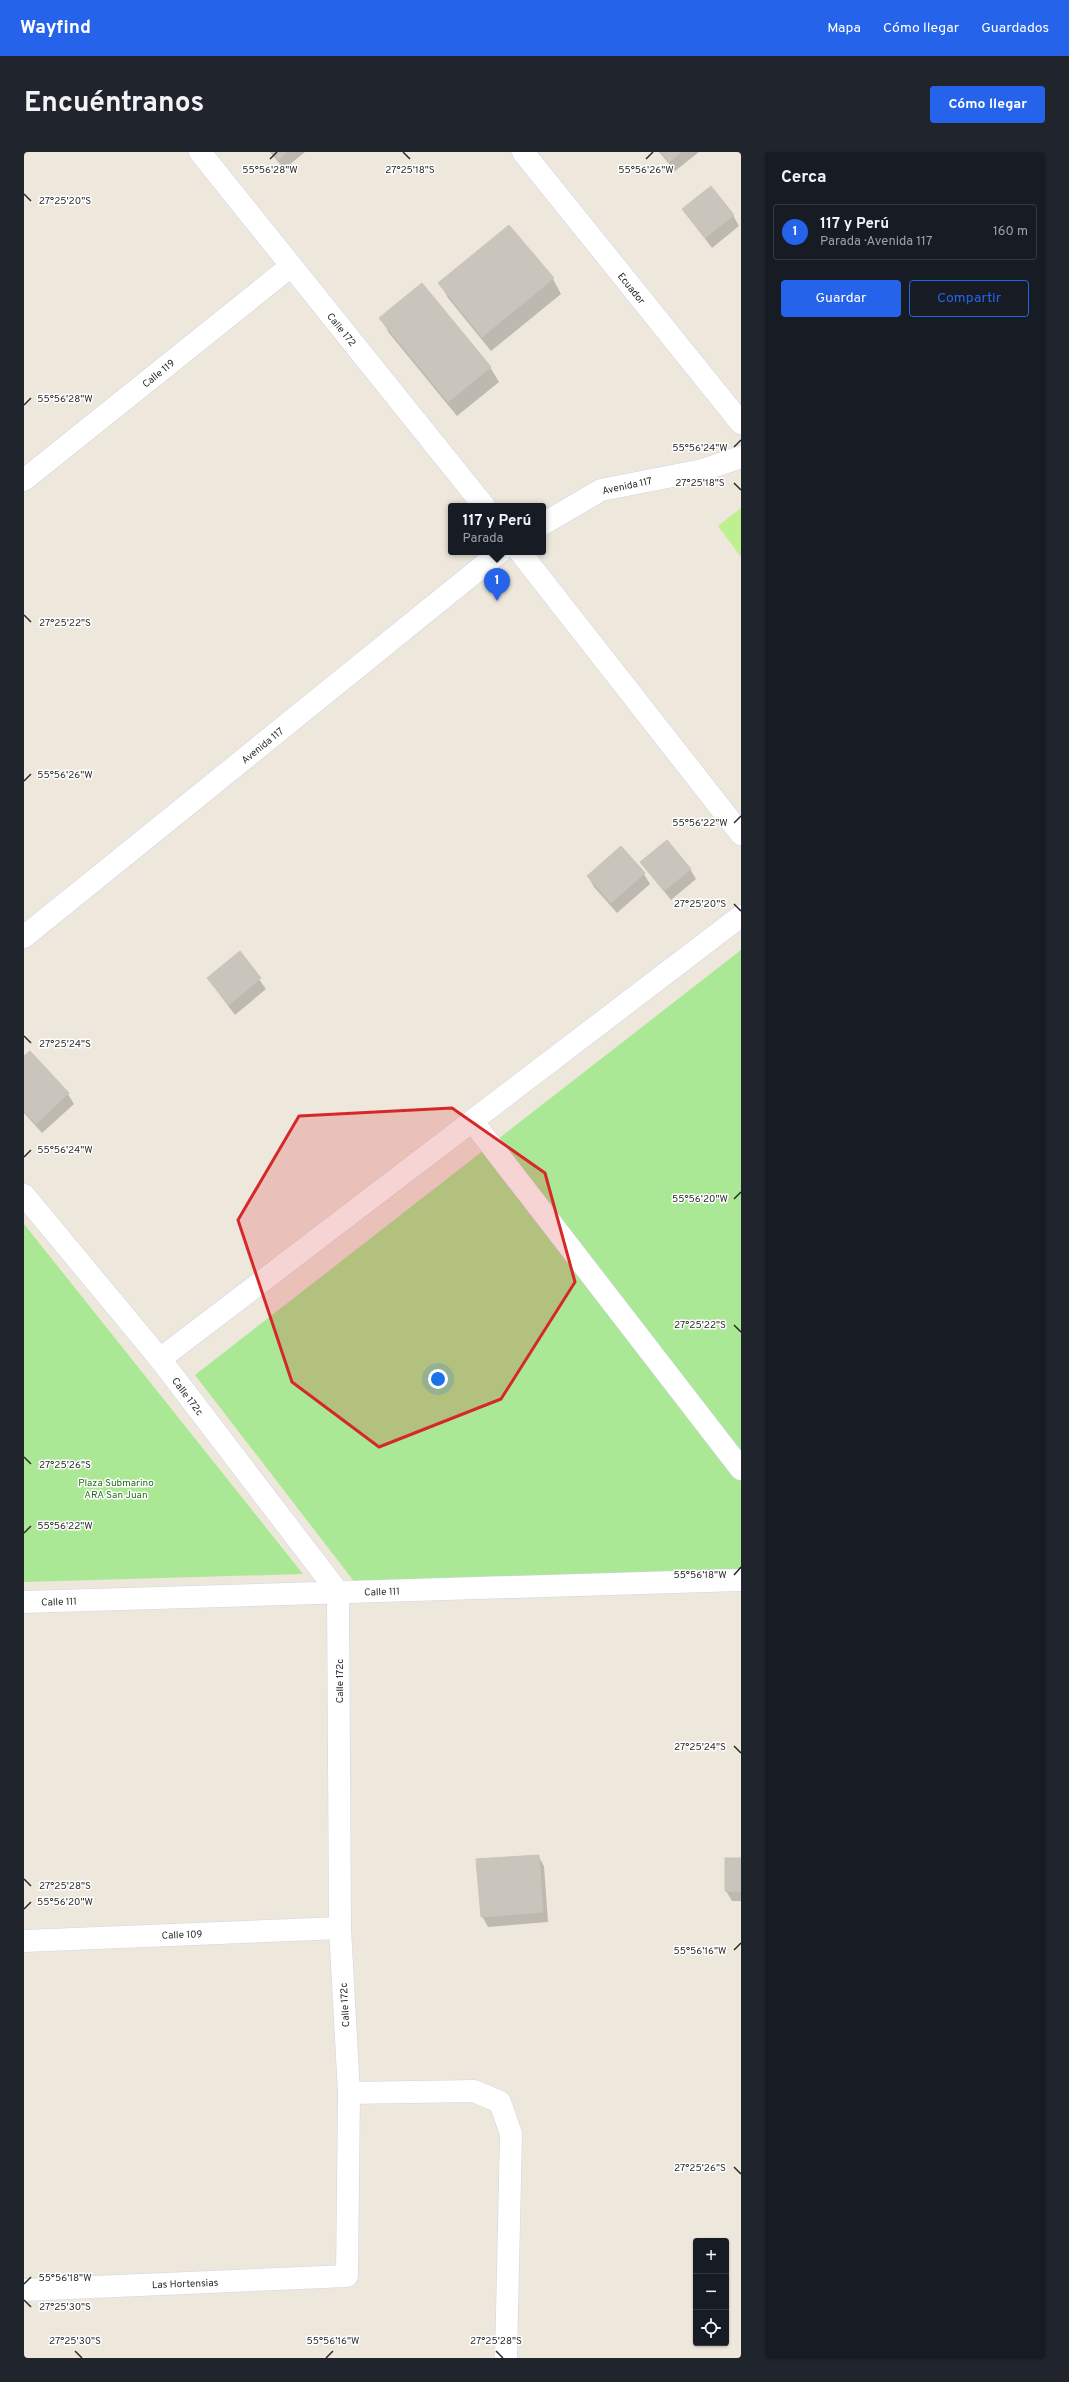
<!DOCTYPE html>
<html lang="es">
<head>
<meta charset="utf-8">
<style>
  body { margin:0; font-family:Overpass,sans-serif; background:#20242c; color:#f1f3f6 }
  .controls { position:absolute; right:12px; bottom:12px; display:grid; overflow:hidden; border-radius:4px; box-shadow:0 1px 3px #0004 }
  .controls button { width:36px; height:36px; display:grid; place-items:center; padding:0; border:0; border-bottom:1px solid #363941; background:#171b24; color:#f1f3f6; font:20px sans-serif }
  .you { position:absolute; left:414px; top:1227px; width:14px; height:14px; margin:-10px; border:3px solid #fff; border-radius:50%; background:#1a73e8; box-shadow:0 0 0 6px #1a73e833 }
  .badge { display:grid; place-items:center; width:26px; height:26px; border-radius:50%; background:#2563eb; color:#fff; font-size:13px; font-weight:700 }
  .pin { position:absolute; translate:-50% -33px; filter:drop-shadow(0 1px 2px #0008) }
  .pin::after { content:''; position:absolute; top:21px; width:14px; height:12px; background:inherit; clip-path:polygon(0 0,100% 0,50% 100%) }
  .popup { position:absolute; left:424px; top:351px; width:98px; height:52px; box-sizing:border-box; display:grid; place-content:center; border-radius:4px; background:#171b24; filter:drop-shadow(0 1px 3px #0005); font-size:13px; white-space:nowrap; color:#9ea1a6 }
  .popup b { font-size:15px; color:#f1f3f6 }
  .popup::after { content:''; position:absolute; left:50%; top:100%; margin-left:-8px; border:8px solid transparent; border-top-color:#171b24 }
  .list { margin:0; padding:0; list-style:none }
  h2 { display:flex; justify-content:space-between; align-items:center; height:52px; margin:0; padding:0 16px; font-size:17px }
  h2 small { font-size:13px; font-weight:400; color:#9ea1a6 }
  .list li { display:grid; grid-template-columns:26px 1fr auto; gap:12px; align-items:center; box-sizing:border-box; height:56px; margin:0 8px 8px; padding:0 8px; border:1px solid #363941; border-radius:4px }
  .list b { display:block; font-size:15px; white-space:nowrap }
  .list p { margin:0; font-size:13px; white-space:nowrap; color:#9ea1a6 }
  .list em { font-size:13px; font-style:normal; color:#9ea1a6 }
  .actions { display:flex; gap:8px; padding:12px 16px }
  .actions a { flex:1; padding:9px 0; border:1px solid #2563eb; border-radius:4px; text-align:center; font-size:14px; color:#2563eb }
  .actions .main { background:#2563eb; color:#fff }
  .icon { flex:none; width:22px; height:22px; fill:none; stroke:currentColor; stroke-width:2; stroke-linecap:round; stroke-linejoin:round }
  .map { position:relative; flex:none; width:717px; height:2206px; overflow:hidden; border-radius:4px }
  header { display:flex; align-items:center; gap:24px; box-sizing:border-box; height:56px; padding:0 20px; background:#2563eb; color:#fff }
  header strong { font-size:19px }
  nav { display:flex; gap:22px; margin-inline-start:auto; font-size:14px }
  .intro { display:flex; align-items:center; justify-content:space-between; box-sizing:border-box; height:96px; padding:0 24px }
  h1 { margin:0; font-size:28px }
  .button { padding:10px 18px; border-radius:4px; background:#2563eb; color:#fff; font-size:14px; font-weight:700 }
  main { display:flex; gap:24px; padding:0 24px }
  aside { flex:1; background:#171b24; border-radius:4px; box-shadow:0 1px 3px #0004 }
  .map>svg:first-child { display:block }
  .green { fill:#aae895 }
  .pitch { fill:#bff090 }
  .shadow { fill:#0003 }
  .building { fill:#c9c5bc; stroke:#cac4b6 }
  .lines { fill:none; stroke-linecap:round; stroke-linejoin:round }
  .minor-casing { stroke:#d1d3e5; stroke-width:23 }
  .tertiary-casing { stroke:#d1d3e5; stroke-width:23 }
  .minor { stroke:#fff; stroke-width:22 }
  .tertiary { stroke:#fff; stroke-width:22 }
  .marked { fill:#d62828; fill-opacity:0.2; stroke:#d62828; stroke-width:3; stroke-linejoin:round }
  .ticks { fill:none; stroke:#2b2b2b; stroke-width:1.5 }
  .labels { text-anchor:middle; stroke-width:3; stroke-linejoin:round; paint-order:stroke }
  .street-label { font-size:10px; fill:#2b2b2b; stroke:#fff }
  .park-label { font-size:10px; fill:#206e15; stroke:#fff }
  .ticks-label { font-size:10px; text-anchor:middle; fill:#2b2b2b; stroke:#fff; stroke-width:3; stroke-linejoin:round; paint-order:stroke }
</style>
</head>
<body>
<header>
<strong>Wayfind</strong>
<nav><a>Mapa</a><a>Cómo llegar</a><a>Guardados</a></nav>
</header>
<div class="intro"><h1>Encuéntranos</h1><a class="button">Cómo llegar</a></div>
<main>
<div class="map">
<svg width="717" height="2206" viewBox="0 0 717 2206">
  <rect width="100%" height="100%" fill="#eee8dc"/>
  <!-- green -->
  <g class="green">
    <path d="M 717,798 L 717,1438 L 342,1445 L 171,1223 Z"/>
    <path d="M 0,1072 L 279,1422 L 0,1430 Z"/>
  </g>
  <!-- pitch -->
  <path class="pitch" d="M 717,356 L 717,405 L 694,374 Z"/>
  <!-- shadow -->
  <g class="shadow">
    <path d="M 246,0 L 281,0 L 260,17 Z"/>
    <path d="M 635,0 L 675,0 L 651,19 Z"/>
    <path d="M 659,58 L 709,63 L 715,74 L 688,96 Z"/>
    <path d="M 529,127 L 537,142 L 467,199 L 424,146 L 416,131 Z"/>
    <path d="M 357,166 L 466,215 L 475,230 L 433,264 L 365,181 Z"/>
    <path d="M 617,710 L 666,717 L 672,727 L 647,748 Z"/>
    <path d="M 620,722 L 626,732 L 593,761 L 570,735 L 564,724 Z"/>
    <path d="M 216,801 L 242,837 L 211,863 L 184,827 Z"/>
    <path d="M 0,906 L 44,942 L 50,952 L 18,981 L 0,961 Z"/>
    <path d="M 514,1704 L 520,1714 L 524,1770 L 464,1775 L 458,1764 Z"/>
    <path d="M 717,1707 L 717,1749 L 708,1749 L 702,1739 Z"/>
  </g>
  <!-- building -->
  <g class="building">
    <path d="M 248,0 L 263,0 L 254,8 Z"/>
    <path d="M 637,0 L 657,0 L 645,10 Z"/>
    <path d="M 687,34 L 710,63 L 681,86 L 658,57 Z"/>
    <path d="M 485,73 L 530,126 L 458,185 L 414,131 Z"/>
    <path d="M 398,131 L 467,215 L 424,250 L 355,166 Z"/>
    <path d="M 643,688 L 667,717 L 640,739 L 616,710 Z"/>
    <path d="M 597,694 L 621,721 L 587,751 L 563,724 Z"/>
    <path d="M 216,799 L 237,826 L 205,853 L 183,826 Z"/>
    <path d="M 6,899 L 45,941 L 12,972 L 0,959 L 0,904 Z"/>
    <path d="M 515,1703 L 519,1760 L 457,1765 L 452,1707 Z"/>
    <rect x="701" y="1706" width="16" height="33"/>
  </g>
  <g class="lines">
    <!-- minor casing -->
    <g class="minor-casing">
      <g id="minor">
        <path d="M 176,0 L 460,354"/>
        <path d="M 499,0 L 717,271"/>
        <path d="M 0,328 L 267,114"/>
        <path d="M 496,400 L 717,682"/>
        <path d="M 449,970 L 717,1317"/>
        <path d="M 0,1043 L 136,1207 L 314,1440 L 316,1776 L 325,1941 L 323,2124 L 0,2138"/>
        <path d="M 136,1207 L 717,764"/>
        <path d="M 0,1450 L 717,1428"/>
        <path d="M 0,1789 L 316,1776"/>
        <path d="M 325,1941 L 450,1939 L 476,1950 L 487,1982 L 482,2206"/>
      </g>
    </g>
    <!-- tertiary casing -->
    <g class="tertiary-casing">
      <g id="tertiary">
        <path d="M 519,372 L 577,338 L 679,318 L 717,305"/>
        <path d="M 0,785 L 476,400"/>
      </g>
    </g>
    <!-- minor -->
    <use href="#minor" class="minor"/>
    <!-- tertiary -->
    <use href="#tertiary" class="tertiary"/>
  </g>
  <!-- marked area -->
  <path class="marked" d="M 428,956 L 521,1021 L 551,1130 L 477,1247 L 355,1295 L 268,1230 L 214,1068 L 275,964 Z"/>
  <!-- ticks -->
  <path class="ticks" d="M 379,0 L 386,7M 246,7 L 253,0M 622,7 L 629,0M 0,42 L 7,49M 0,253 L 7,246M 710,295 L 717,288M 710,331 L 717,338M 0,463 L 7,470M 0,629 L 7,622M 710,671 L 717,664M 710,752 L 717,759M 0,884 L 7,891M 0,1005 L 7,998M 710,1047 L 717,1040M 710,1173 L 717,1180M 0,1305 L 7,1312M 0,1381 L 7,1374M 710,1423 L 717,1415M 710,1594 L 717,1601M 0,1727 L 7,1734M 0,1757 L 7,1750M 710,1798 L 717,1791M 710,2015 L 717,2022M 0,2132 L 7,2125M 0,2148 L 7,2155M 51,2199 L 58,2206M 472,2199 L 479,2206M 302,2206 L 309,2199"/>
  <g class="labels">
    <!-- street labels -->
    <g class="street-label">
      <text transform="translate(608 136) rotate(51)" y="4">Ecuador</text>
      <text transform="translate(318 177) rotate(51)" y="4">Calle 172</text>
      <text transform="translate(134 221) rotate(-39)" y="4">Calle 119</text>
      <text transform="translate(603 333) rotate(-12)" y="4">Avenida 117</text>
      <text transform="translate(238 593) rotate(-39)" y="4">Avenida 117</text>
      <text transform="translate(164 1244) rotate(53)" y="4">Calle 172c</text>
      <text transform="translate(358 1439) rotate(-2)" y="4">Calle 111</text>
      <text transform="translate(35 1449) rotate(-2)" y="4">Calle 111</text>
      <text transform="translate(315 1529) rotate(-90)" y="4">Calle 172c</text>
      <text transform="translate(158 1782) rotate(-2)" y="4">Calle 109</text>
      <text transform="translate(320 1853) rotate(-93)" y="4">Calle 172c</text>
      <text transform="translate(161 2131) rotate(-2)" y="4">Las Hortensias</text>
    </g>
    <!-- park labels -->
    <g class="park-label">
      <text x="92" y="1334">Plaza Submarino<tspan x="92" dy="12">ARA San Juan</tspan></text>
    </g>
  </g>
  <g class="ticks-label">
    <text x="246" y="21">55°56'28"W</text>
    <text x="386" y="21">27°25'18"S</text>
    <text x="622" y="21">55°56'26"W</text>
    <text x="41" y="52">27°25'20"S</text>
    <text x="41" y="250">55°56'28"W</text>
    <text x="676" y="299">55°56'24"W</text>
    <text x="676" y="334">27°25'18"S</text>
    <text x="41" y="474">27°25'22"S</text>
    <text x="41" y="626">55°56'26"W</text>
    <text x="676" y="674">55°56'22"W</text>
    <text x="676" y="755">27°25'20"S</text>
    <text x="41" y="895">27°25'24"S</text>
    <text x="41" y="1001">55°56'24"W</text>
    <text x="676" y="1050">55°56'20"W</text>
    <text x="676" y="1176">27°25'22"S</text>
    <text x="41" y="1316">27°25'26"S</text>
    <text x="41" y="1377">55°56'22"W</text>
    <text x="676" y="1426">55°56'18"W</text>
    <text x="676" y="1598">27°25'24"S</text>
    <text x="41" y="1737">27°25'28"S</text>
    <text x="41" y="1753">55°56'20"W</text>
    <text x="676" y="1802">55°56'16"W</text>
    <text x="676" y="2019">27°25'26"S</text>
    <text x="41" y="2129">55°56'18"W</text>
    <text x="41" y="2158">27°25'30"S</text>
    <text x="51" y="2192">27°25'30"S</text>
    <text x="309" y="2192">55°56'16"W</text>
    <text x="472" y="2192">27°25'28"S</text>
  </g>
</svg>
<div class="controls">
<button>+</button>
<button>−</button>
<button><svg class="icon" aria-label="locate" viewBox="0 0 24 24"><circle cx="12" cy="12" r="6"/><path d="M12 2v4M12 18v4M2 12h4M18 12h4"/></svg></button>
</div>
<div class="you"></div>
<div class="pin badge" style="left:473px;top:449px">1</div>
<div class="popup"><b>117 y Perú</b>Parada</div>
</div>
<aside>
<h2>Cerca<small></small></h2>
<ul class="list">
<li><span class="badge">1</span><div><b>117 y Perú</b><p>Parada · Avenida 117</p></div><em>160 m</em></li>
</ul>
<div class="actions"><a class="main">Guardar</a><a>Compartir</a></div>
</aside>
</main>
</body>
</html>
